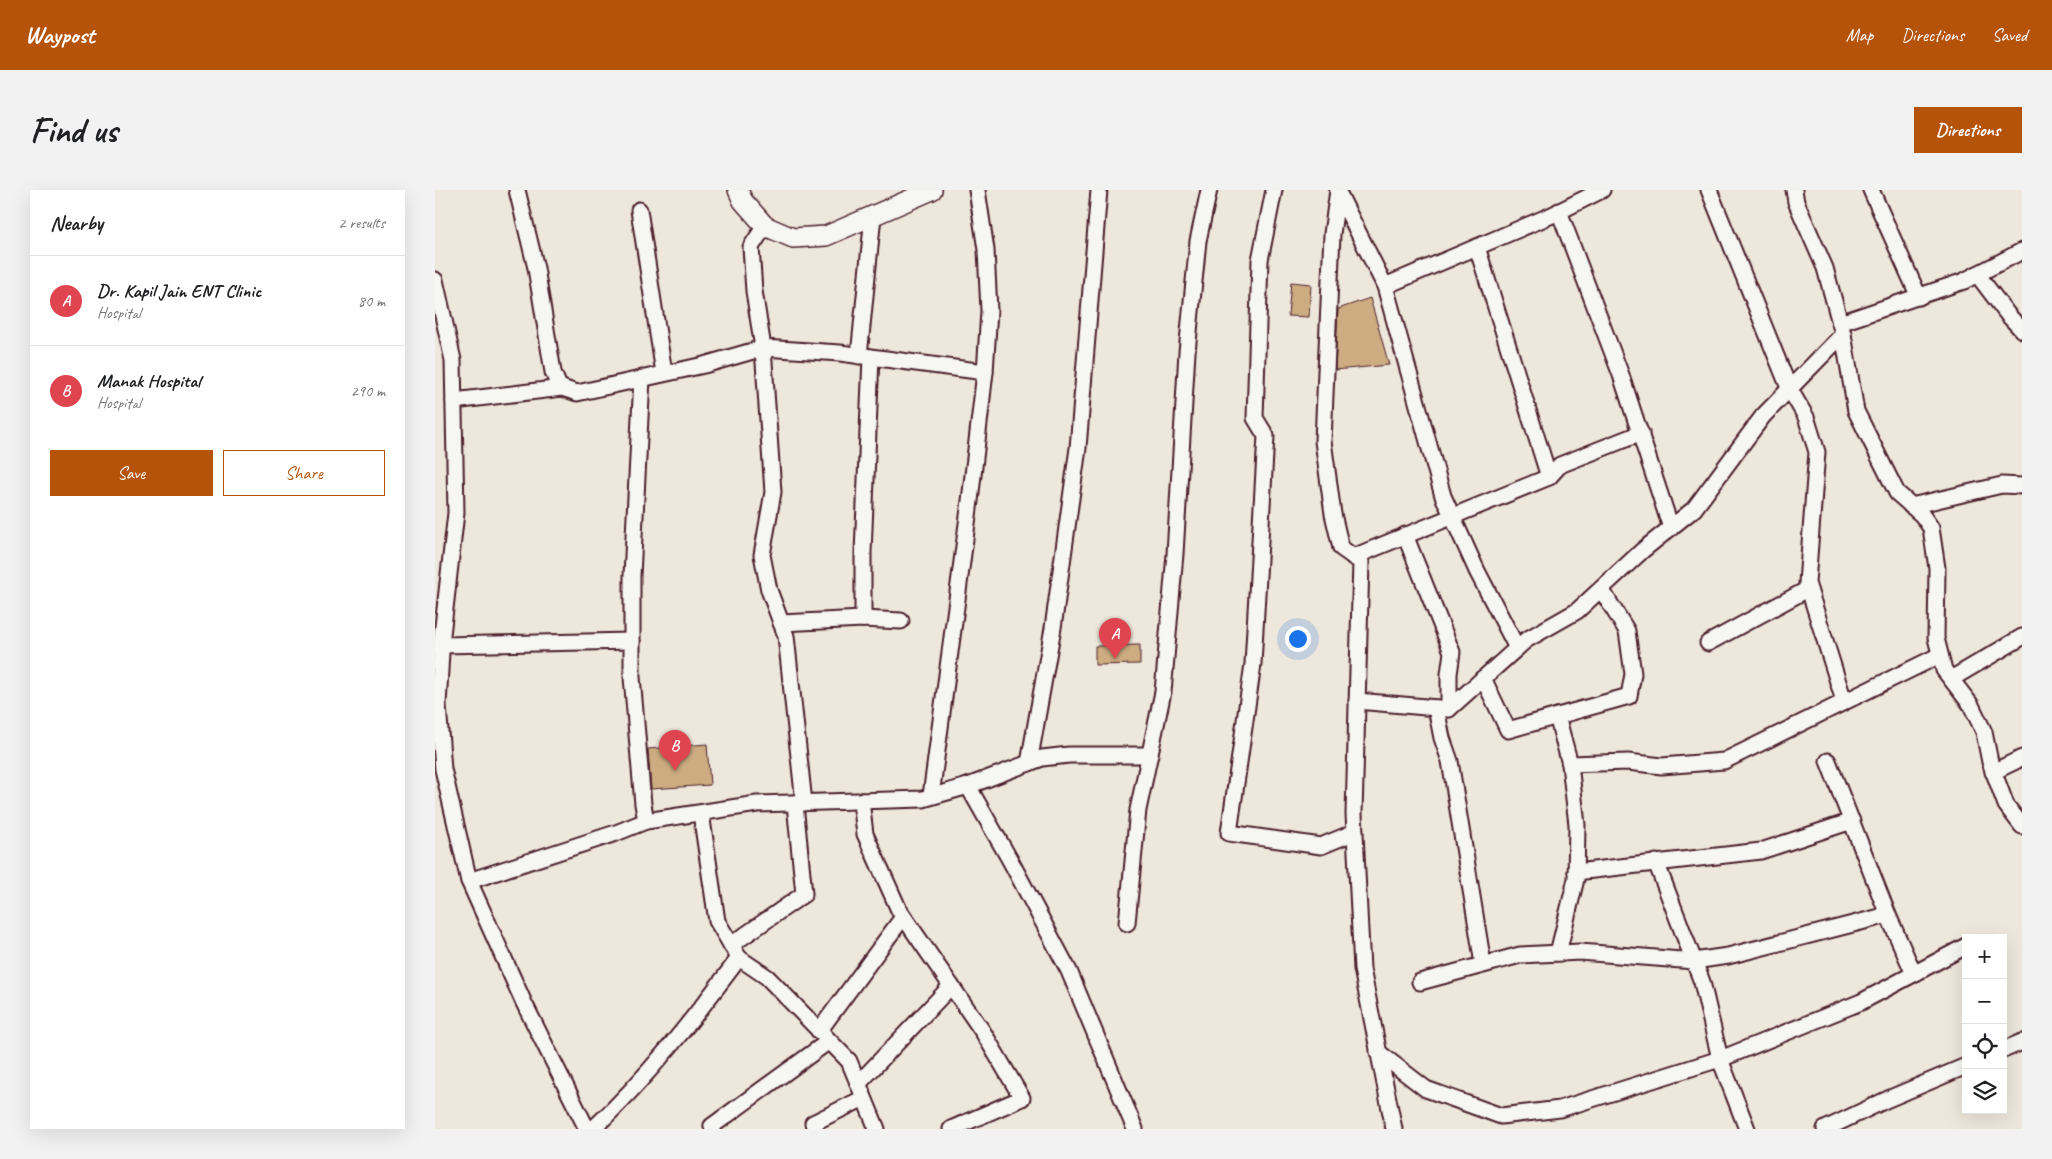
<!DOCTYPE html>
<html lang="en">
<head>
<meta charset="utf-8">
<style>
  body { margin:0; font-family:Caveat,sans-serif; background:#f2f2f2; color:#202124 }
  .controls { position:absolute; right:15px; bottom:15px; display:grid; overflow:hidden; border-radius:0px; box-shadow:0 5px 20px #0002 }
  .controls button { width:45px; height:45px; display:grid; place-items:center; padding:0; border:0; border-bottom:1px solid #e0e0e0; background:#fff; color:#202124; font:25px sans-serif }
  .you { position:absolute; left:862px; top:448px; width:18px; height:18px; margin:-12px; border:4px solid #fff; border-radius:50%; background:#1a73e8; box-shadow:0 0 0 8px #1a73e833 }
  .badge { display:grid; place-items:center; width:32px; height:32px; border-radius:50%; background:#b45309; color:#fff; font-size:16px; font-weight:700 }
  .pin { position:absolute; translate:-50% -41px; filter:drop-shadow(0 1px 2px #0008) }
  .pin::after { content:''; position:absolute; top:26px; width:18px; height:15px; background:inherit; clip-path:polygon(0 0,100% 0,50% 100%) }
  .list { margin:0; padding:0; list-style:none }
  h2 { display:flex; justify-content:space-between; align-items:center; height:65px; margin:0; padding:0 20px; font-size:21px }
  h2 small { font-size:16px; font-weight:400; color:#757577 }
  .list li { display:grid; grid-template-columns:32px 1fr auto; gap:15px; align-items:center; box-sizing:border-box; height:90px; padding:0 20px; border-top:1px solid #e0e0e0 }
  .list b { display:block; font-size:19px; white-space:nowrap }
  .list p { margin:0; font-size:16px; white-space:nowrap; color:#757577 }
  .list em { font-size:16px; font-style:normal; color:#757577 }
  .actions { display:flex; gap:10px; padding:15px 20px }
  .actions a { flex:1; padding:11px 0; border:1px solid #b45309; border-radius:0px; text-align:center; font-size:18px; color:#b45309 }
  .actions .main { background:#b45309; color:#fff }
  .icon { flex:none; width:28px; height:28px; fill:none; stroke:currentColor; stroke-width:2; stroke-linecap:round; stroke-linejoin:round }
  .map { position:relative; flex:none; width:1587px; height:939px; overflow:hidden; border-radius:0px }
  header { display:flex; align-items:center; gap:30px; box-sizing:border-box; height:70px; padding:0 25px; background:#b45309; color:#fff }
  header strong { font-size:24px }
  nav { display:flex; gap:28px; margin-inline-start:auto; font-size:18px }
  .intro { display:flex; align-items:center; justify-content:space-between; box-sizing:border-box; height:120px; padding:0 30px }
  h1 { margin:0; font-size:35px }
  .button { padding:12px 22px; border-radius:0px; background:#b45309; color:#fff; font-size:18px; font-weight:700 }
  main { display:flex; gap:30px; padding:0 30px }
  aside { flex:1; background:#fff; border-radius:0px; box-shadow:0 5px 20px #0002 }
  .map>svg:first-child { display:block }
  .building { fill:#ccac80; stroke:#4a1f2b }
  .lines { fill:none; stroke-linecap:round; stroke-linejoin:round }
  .minor-casing { stroke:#4a1f2b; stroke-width:19 }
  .major-casing { stroke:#4a1f2b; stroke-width:22 }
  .minor { stroke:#f6f6f2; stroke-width:15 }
  .major { stroke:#f6f6f2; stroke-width:19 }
</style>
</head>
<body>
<header>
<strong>Waypost</strong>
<nav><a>Map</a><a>Directions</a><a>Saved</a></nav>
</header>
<div class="intro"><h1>Find us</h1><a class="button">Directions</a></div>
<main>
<aside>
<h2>Nearby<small>2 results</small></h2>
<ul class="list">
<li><span class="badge" style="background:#e0444e">A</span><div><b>Dr. Kapil Jain ENT Clinic</b><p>Hospital</p></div><em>80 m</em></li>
<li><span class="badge" style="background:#e0444e">B</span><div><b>Manak Hospital</b><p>Hospital</p></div><em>290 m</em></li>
</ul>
<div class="actions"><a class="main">Save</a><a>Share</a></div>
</aside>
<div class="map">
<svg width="1587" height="939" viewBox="0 0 1587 939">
  <rect width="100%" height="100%" fill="#eee7db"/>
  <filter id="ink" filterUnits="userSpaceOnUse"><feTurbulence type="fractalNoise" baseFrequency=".02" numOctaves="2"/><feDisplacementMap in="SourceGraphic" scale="10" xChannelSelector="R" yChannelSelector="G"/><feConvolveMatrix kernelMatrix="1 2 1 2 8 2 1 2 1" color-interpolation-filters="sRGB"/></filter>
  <g filter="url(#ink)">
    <!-- building -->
    <g class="building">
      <path d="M 856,92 L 876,94 L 874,127 L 853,126 Z"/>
      <path d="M 935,108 L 954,175 L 900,180 L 903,119 Z"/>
      <path d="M 705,455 L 705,474 L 660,475 L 660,456 Z"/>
      <path d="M 272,554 L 275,595 L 216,599 L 213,559 Z"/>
    </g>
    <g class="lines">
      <!-- minor casing -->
      <g class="minor-casing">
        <g id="minor">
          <path d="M 82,0 L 101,78 L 118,182 L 124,197 L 142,203 L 269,175 L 328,158 L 405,163 L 550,182"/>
          <path d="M 839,0 L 825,70 L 820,228 L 831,246 L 818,474 L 794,643 L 886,656 L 920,642"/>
          <path d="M 903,0 L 897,44 L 888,251 L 898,324 L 906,358 L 926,372 L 919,624 L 927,779 L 959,939"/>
          <path d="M 1274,0 L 1354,198 L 1371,227 L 1382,262 L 1372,393 L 1409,511"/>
          <path d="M 1436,0 L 1484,107"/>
          <path d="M 903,2 L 950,96 L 1008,306 L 1042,381 L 1082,458"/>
          <path d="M 204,20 L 229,183"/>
          <path d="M 1124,21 L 1186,185 L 1236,338"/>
          <path d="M 330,36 L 316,57 L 319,101 L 328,158 L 338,302 L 327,365 L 334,400 L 351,446 L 369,613"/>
          <path d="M 1042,57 L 1114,287"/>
          <path d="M 1542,84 L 1573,125 L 1587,140"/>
          <path d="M 0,90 L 18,170 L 21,323 L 7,445 L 3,515 L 8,579 L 34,691 L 89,813 L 152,939"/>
          <path d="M 950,96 L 1117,25 L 1167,0"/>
          <path d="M 1405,133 L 1529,91 L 1587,61"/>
          <path d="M 1408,144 L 1421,221 L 1462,303 L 1487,325 L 1496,338 L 1502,378 L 1501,448 L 1509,480 L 1536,515 L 1549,542 L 1555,572 L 1571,615 L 1587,636"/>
          <path d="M 424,166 L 438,26"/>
          <path d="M 207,188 L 197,386 L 197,487 L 208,614 L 211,631"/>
          <path d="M 19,211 L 127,198"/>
          <path d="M 1476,316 L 1567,295 L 1587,296"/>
          <path d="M 970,345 L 1017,462 L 1014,484 L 1014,519"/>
          <path d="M 918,367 L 1114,287 L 1125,275 L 1206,243"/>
          <path d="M 428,429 L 428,363 L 436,167"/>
          <path d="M 346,433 L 428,429 L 466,431"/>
          <path d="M 1273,453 L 1373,399"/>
          <path d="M 7,455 L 197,451"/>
          <path d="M 1048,488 L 1073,540 L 1194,506 L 1198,484 L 1192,441 L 1166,399"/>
          <path d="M 1516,489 L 1587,447"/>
          <path d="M 922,511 L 1014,519 L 1091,450 L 1142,421 L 1208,360 L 1259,319 L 1328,226 L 1408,144 L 1390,78 L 1361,12 L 1359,0"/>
          <path d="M 1001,518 L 1007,548 L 1015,571 L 1048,774"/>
          <path d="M 1122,526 L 1135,574 L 1142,635 L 1141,689 L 1123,763"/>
          <path d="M 1393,571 L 1453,725 L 1479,784"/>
          <path d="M 594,573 L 618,438 L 643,258 L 664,0"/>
          <path d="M 1135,574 L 1193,572 L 1227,576 L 1289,571 L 1505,465"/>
          <path d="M 1558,582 L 1587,568"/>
          <path d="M 533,596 L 575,670 L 634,781 L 700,939"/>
          <path d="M 496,606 L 535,311 L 550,182 L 554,121 L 551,60 L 542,0"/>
          <path d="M 426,611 L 430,644 L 464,720 L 548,842 L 587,908 L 516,939"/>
          <path d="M 1221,672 L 1267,792 L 1285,869 L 1312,939"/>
          <path d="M 1141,682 L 1326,661 L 1417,631"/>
          <path d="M 34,691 L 181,643 L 211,631 L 322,614 L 488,609 L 533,596 L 607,568 L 634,565 L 715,565"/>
          <path d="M 692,733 L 703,620 L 728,502 L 740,364 L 752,162 L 763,51 L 774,0"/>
          <path d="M 296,755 L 369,704 L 360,614"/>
          <path d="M 304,768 L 332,787 L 414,871 L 442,939"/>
          <path d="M 985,792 L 1085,765 L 1145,762 L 1259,771 L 1293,766 L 1453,725"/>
          <path d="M 384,841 L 468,727"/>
          <path d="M 1568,860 L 1587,852"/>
          <path d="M 943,862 L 991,899 L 1066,926 L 1125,919 L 1288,868 L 1426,812 L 1531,756"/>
          <path d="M 423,894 L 516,796"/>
          <path d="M 158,939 C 213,887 259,828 304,768 L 282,731 L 266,623"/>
          <path d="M 278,939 L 277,936 L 394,851"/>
          <path d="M 380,939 L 378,933 L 429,908"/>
          <path d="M 1390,939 L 1453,909 L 1531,876"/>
        </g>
      </g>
      <!-- major casing -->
      <g class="major-casing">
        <path id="major" d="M 303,0 L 308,11 L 330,36 L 358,48 L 391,46 L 497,0"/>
      </g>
      <!-- minor -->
      <use href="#minor" class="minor"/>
      <!-- major -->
      <use href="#major" class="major"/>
    </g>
  </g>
</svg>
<div class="controls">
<button>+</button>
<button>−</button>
<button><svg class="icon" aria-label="locate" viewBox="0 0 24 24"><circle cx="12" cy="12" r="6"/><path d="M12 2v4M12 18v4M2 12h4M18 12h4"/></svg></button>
<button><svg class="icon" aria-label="layers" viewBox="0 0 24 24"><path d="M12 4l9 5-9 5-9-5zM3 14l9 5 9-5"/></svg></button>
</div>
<div class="you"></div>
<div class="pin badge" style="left:680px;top:469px;background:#e0444e">A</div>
<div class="pin badge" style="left:240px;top:581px;background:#e0444e">B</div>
</div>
</main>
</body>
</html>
